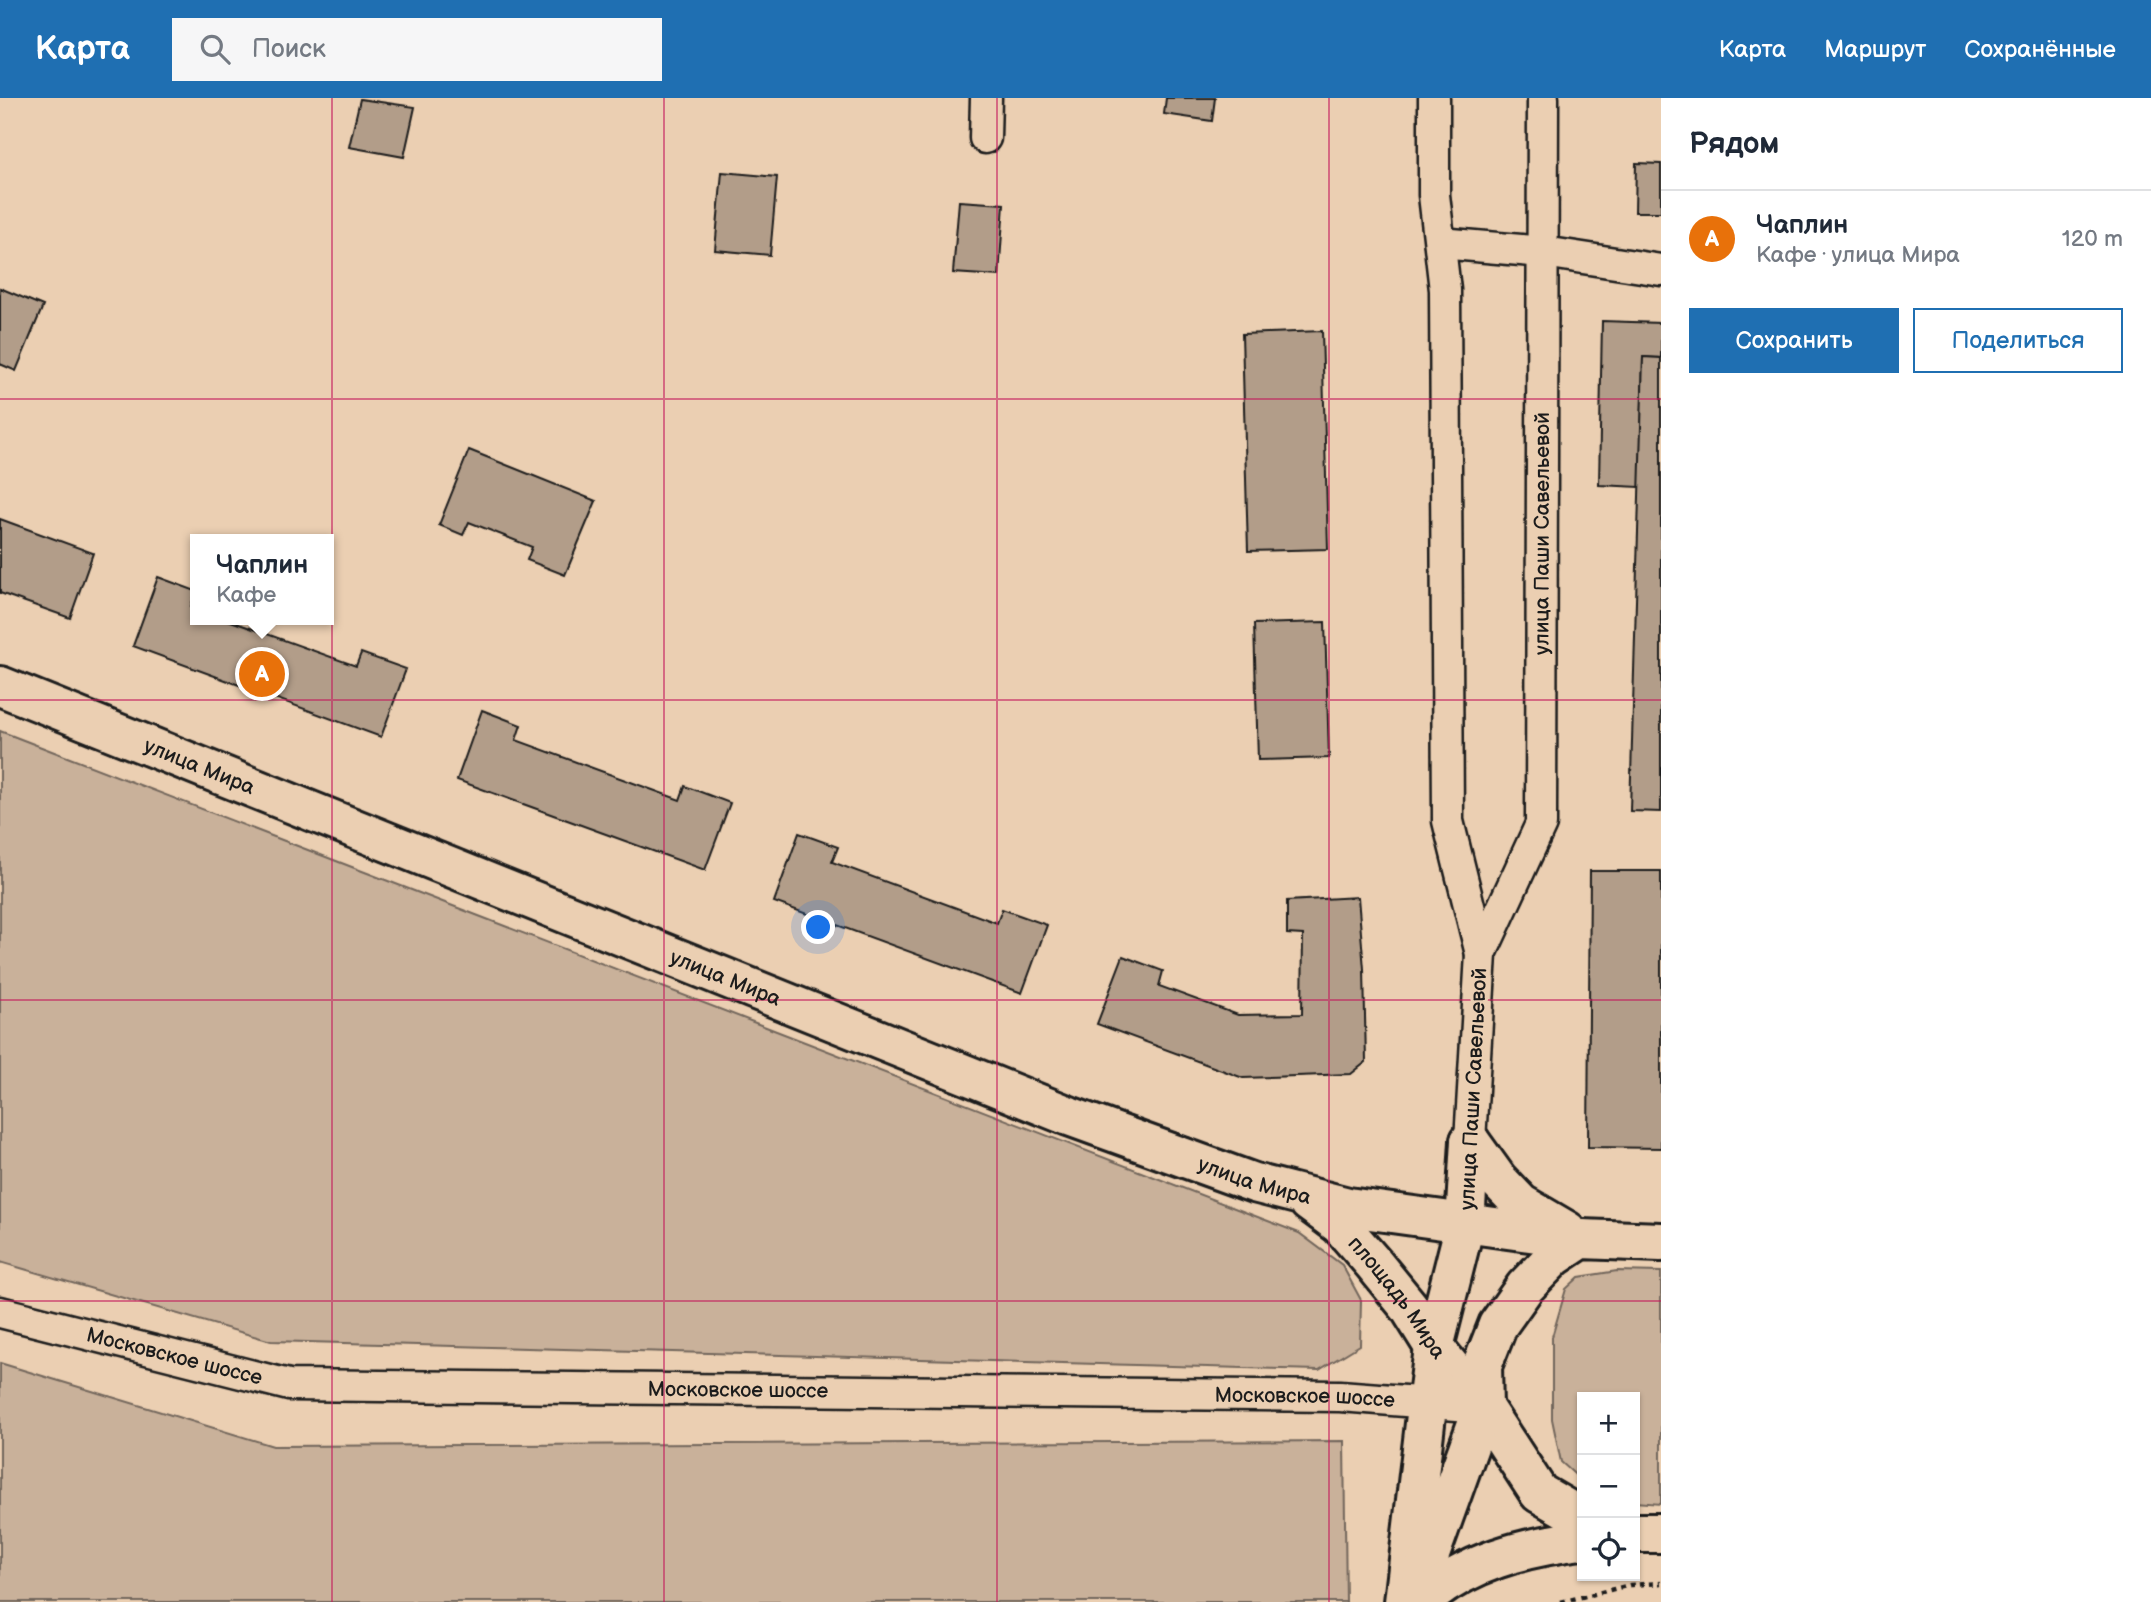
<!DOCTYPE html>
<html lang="ru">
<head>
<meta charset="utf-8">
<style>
  body { margin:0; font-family:"Balsamiq Sans",sans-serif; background:#f6f6f7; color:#1f2937 }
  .controls { position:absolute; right:21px; bottom:21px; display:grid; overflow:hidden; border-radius:0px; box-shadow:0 2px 5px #0004 }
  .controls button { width:63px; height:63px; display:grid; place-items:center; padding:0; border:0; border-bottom:2px solid #e0e1e3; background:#fff; color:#1f2937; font:35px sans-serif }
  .you { position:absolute; left:819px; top:830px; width:24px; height:24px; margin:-18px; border:5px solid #fff; border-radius:50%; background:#1a73e8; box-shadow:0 0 0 10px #1a73e833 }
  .badge { display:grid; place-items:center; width:46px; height:46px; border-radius:50%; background:#1f6fb2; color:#fff; font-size:23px; font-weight:700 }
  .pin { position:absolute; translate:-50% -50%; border:4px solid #fff; box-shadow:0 2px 7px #0006 }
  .popup { position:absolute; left:190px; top:436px; width:144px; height:91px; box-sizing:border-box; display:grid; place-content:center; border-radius:0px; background:#fff; filter:drop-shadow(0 2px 5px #0005); font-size:23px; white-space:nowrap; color:#747a83 }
  .popup b { font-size:26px; color:#1f2937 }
  .popup::after { content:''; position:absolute; left:50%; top:100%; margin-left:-14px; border:14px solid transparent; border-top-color:#fff }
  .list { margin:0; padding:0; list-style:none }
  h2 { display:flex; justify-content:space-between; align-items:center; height:91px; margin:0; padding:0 28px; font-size:30px }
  h2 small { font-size:23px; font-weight:400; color:#747a83 }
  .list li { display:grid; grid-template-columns:46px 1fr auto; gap:21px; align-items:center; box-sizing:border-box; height:98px; padding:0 28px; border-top:2px solid #e0e1e3 }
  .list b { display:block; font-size:26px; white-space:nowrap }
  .list p { margin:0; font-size:23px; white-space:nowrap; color:#747a83 }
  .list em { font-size:23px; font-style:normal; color:#747a83 }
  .actions { display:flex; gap:14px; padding:21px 28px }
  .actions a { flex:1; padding:16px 0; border:2px solid #1f6fb2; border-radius:0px; text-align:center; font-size:24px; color:#1f6fb2 }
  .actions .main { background:#1f6fb2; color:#fff }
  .icon { flex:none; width:38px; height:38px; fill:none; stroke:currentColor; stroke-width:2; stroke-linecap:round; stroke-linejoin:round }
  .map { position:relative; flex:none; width:1661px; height:1504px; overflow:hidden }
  header { display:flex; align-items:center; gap:42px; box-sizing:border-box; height:98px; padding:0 35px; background:#1f6fb2; color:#fff }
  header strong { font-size:33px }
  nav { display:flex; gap:38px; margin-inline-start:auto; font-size:24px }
  .search { width:490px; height:63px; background:#f6f6f7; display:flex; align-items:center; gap:18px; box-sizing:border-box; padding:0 24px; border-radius:0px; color:#747a83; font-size:26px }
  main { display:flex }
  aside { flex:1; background:#fff }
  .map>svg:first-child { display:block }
  .green { fill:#c9b19a; stroke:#72665b; stroke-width:2 }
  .building { fill:#b29d89; stroke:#1c1c1c; stroke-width:2 }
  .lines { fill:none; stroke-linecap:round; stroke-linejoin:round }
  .street-casing { stroke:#1c1c1c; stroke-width:35 }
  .secondary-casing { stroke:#1c1c1c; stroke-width:44 }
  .primary-casing { stroke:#1c1c1c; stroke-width:44 }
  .path { stroke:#1c1c1c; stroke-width:4.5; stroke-dasharray:5 5; stroke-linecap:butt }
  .street { stroke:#ebcfb2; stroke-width:30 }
  .secondary { stroke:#ebcfb2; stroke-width:38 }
  .primary { stroke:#ebcfb2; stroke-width:38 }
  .grid { fill:none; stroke:#c2185b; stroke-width:2; stroke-opacity:0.55 }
  .labels { text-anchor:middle; stroke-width:6; stroke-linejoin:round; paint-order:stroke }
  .street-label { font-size:21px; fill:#1c1c1c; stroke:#ebcfb2 }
</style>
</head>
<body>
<header>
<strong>Карта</strong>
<div class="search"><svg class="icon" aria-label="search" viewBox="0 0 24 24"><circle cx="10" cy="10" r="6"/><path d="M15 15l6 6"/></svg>Поиск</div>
<nav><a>Карта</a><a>Маршрут</a><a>Сохранённые</a></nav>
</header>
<main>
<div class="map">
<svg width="1661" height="1504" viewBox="0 0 1661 1504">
  <rect width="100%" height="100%" fill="#ebcfb2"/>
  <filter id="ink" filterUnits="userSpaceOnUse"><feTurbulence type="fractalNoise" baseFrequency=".0143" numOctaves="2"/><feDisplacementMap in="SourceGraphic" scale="14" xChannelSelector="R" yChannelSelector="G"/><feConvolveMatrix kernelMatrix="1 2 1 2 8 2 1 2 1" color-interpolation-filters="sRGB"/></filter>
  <g filter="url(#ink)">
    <!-- green -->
    <g class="green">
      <path d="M 0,633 L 1299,1135 L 1342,1167 L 1361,1202 L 1360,1247 L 1319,1272 L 271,1243 L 0,1164 Z"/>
      <path d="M 1617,1173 L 1661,1174 L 1661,1406 L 1635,1404 L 1635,1299 L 1582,1299 L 1582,1383 L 1561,1364 L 1552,1321 L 1552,1239 L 1566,1191 L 1579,1179 Z"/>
      <path d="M 0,1265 L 273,1348 L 1344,1343 L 1346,1504 L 0,1504 Z"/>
    </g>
    <!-- building -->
    <g class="building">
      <path d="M 1166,0 L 1215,0 L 1212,23 L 1164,16 Z"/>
      <path d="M 360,1 L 415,9 L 404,59 L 349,49 Z"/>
      <path d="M 1636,65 L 1661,66 L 1661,114 L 1635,114 Z"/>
      <path d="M 722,74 L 777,79 L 770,157 L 715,152 Z"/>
      <path d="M 959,103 L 1004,106 L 999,178 L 953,175 Z"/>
      <path d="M 0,190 L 43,208 L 16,273 L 0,266 Z"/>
      <path d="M 1602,223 L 1661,225 L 1661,260 L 1643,259 L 1640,389 L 1599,387 Z"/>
      <path d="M 1322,233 L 1328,451 L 1248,453 L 1242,236 Z"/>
      <path d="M 1643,259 L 1661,260 L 1661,714 L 1630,713 Z"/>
      <path d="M 469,352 L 596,403 L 565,477 L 527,462 L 532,449 L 469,424 L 463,437 L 439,427 Z"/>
      <path d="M 0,421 L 93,455 L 70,520 L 0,495 Z"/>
      <path d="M 158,479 L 196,493 L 191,508 L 196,510 L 196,522 L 228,522 L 356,568 L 361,555 L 406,571 L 381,639 L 133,548 Z"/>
      <path d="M 1325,524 L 1329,660 L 1258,662 L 1254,526 Z"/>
      <path d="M 482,612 L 521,627 L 516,642 L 680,702 L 685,688 L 730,705 L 705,772 L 457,682 Z"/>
      <path d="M 799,735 L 838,749 L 832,764 L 997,825 L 1002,811 L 1047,827 L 1022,895 L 774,804 Z"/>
      <path d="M 1590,773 L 1661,773 L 1661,1050 L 1588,1049 Z"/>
      <path d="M 1358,799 L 1364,871 L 1366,964 L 1351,976 L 1243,980 L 1097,926 L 1123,858 L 1163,873 L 1159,888 L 1238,917 L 1302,916 L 1303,837 L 1287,836 L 1287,803 Z"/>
    </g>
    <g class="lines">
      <!-- street casing -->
      <g class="street-casing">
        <g id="street">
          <path d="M 1434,0 L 1434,97 L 1445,192 L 1448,723 L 1481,856"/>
          <path d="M 985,40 L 986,0"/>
          <path d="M 1440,145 L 1544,154 L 1661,172"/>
          <path id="s1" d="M 1470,1043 L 1481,856 L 1541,726 L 1543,0"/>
          <path id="s2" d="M 0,1214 L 289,1287 L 1340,1298 L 1483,1309"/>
        </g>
      </g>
      <!-- secondary casing -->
      <g class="secondary-casing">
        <g id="secondary">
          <path id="s3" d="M 0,588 L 1069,1018 L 1254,1085 L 1348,1109 L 1581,1141"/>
          <path d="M 1470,1043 L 1498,1082 L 1521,1106 L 1567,1133"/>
          <path id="s4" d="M 1309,1104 L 1340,1127 L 1374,1166 L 1409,1209 L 1434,1249 L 1483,1309"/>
          <path d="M 1404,1504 L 1434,1249 L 1465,1126 L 1470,1043"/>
        </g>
      </g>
      <!-- primary casing -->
      <g class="primary-casing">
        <g id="primary">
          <path d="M 1483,1309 L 1539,1395 L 1582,1420"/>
          <path d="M 1635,1435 L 1661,1435"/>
          <path d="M 1413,1504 L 1483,1309 L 1482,1268 L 1498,1227 L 1525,1189 L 1554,1159 L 1581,1141 L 1661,1144"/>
          <path d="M 1421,1504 C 1466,1464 1524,1449 1582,1442"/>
        </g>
      </g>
      <!-- path -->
      <path class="path" d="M 1561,1504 L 1630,1487 L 1661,1485"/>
      <!-- street -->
      <use href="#street" class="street"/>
      <!-- secondary -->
      <use href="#secondary" class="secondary"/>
      <!-- primary -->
      <use href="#primary" class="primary"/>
    </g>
  </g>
  <!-- grid -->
  <path class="grid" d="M 332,0 L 332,1504M 664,0 L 664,1504M 997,0 L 997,1504M 1329,0 L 1329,1504M 0,301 L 1661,301M 0,602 L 1661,602M 0,902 L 1661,902M 0,1203 L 1661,1203"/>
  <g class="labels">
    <!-- street labels -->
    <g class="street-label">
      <text dy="7" stroke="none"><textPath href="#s1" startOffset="621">улица Паши Савельевой</textPath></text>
      <text dy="7" stroke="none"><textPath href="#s3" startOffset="215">улица Мира</textPath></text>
      <text dy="7" stroke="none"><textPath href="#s3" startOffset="782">улица Мира</textPath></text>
      <text transform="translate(1473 991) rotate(-87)" y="7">улица Паши Савельевой</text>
      <text dy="7" stroke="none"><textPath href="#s3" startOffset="1349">улица Мира</textPath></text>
      <text dy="7" stroke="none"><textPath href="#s4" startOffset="131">площадь Мира</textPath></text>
      <text dy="7" stroke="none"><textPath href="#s2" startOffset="180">Московское шоссе</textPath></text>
      <text dy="7" stroke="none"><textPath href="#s2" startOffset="747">Московское шоссе</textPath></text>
      <text dy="7" stroke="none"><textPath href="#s2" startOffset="1314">Московское шоссе</textPath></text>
    </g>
  </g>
</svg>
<div class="controls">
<button>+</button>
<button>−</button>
<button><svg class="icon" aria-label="locate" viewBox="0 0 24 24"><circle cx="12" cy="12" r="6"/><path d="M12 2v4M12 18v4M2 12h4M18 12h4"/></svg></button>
</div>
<div class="you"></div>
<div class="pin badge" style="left:262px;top:576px;background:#e8710a">A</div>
<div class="popup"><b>Чаплин</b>Кафе</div>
</div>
<aside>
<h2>Рядом<small></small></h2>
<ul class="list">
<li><span class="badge" style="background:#e8710a">A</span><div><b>Чаплин</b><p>Кафе · улица Мира</p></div><em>120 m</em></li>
</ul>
<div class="actions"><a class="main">Сохранить</a><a>Поделиться</a></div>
</aside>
</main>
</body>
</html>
